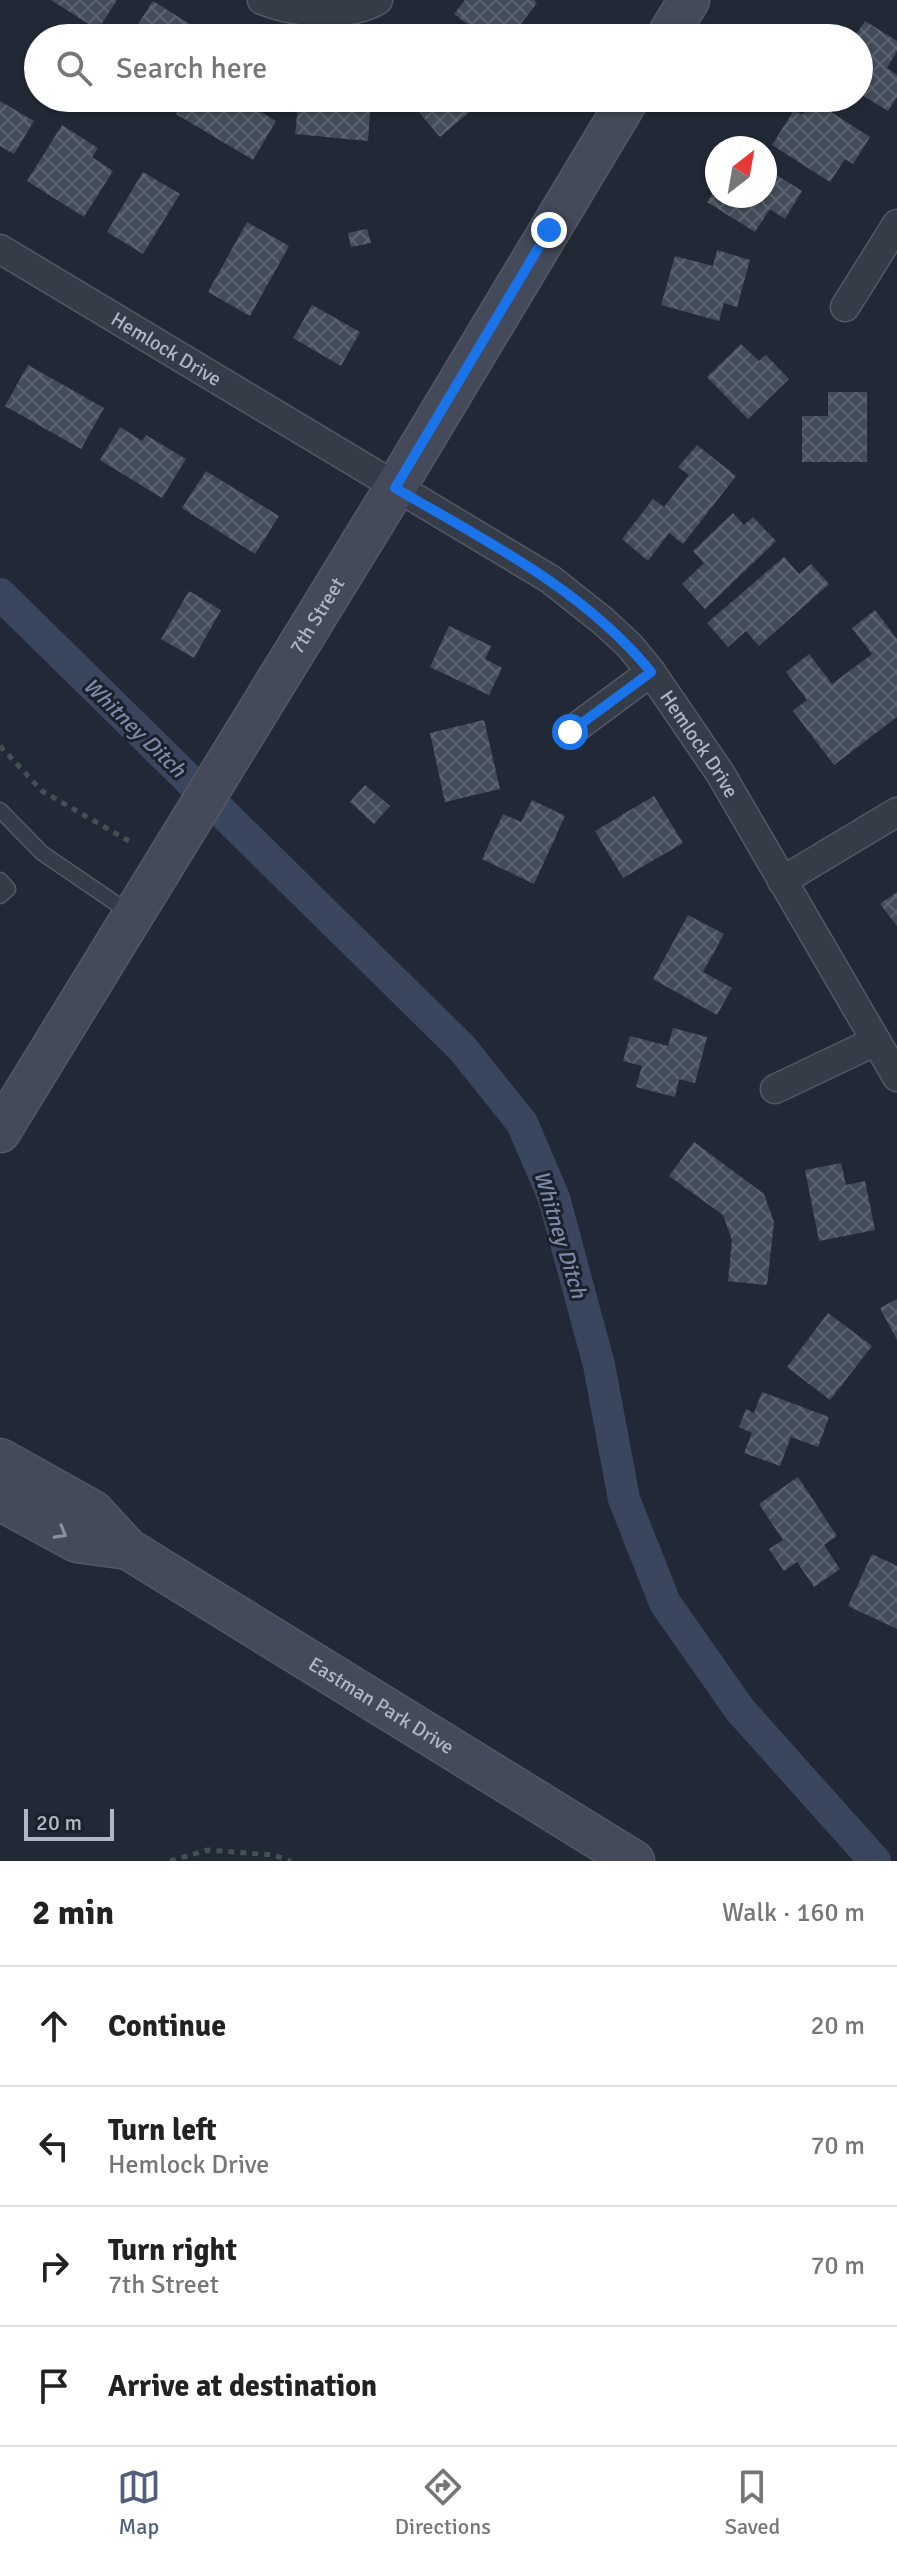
<!DOCTYPE html>
<html lang="en">
<head>
<meta charset="utf-8">
<style>
  body { margin:0; font-family:Signika,sans-serif; background:#f2f2f2; color:#222 }
  .compass { position:absolute; left:705px; top:136px; width:72px; height:72px; border-radius:50%; background:#fff; box-shadow:0 2px 6px #0004; rotate:31deg }
  .scale { position:absolute; left:24px; bottom:20px; width:90px; box-sizing:border-box; padding-left:8px; border:4px solid #b0b6c3; border-top:0; font-size:22px; line-height:28px; white-space:nowrap; color:#b0b6c3; -webkit-text-stroke:6px #1b202b; paint-order:stroke }
  .stop { position:absolute; width:24px; height:24px; margin:-18px; border:6px solid #1a73e8; border-radius:50%; background:#fff }
  .stop.end { background:#1a73e8; border-color:#fff; box-shadow:0 2px 8px #0008 }
  .list { margin:0; padding:0; list-style:none }
  h2 { display:flex; justify-content:space-between; align-items:center; height:104px; margin:0; padding:0 32px; font-size:34px }
  h2 small { font-size:26px; font-weight:400; color:#767676 }
  .list li { display:grid; grid-template-columns:52px 1fr auto; gap:24px; align-items:center; box-sizing:border-box; height:120px; padding:0 32px; border-top:2px solid #e0e0e0 }
  .list b { display:block; font-size:30px; white-space:nowrap }
  .list p { margin:0; font-size:26px; white-space:nowrap; color:#767676 }
  .list em { font-size:26px; font-style:normal; color:#767676 }
  .icon { flex:none; width:44px; height:44px; fill:none; stroke:currentColor; stroke-width:2; stroke-linecap:round; stroke-linejoin:round }
  .map { position:relative; flex:none; width:897px; height:1861px; overflow:hidden }
  .search { position:absolute; background:#fff; box-shadow:0 2px 6px #0004; left:24px; right:24px; top:24px; height:88px; display:flex; align-items:center; gap:20px; box-sizing:border-box; padding:0 28px; border-radius:44px; color:#767676; font-size:30px }
  .sheet { height:584px; background:#fff }
  nav { display:flex; justify-content:space-around; align-items:center; box-sizing:border-box; height:112px; border-top:2px solid #e0e0e0; background:#fff; font-size:22px; color:#767676 }
  nav a { display:grid; justify-items:center; gap:4px }
  nav .on { color:#505f7e }
  .map>svg:first-child { display:block }
  .lines { fill:none; stroke-linecap:round; stroke-linejoin:round }
  .canal { stroke:#39465e; stroke-width:32 }
  .building { fill:url(#building-cross-hatch) }
  .lane-casing { stroke:#535964; stroke-width:17 }
  .street-casing { stroke:#535964; stroke-width:31 }
  .secondary-casing { stroke:#535964; stroke-width:43 }
  .path { stroke:#415154; stroke-width:5; stroke-dasharray:6 6; stroke-linecap:butt }
  .lane { stroke:#353b47; stroke-width:14 }
  .street { stroke:#353b47; stroke-width:28 }
  .secondary { stroke:#444a59; stroke-width:40 }
  .oneway { stroke:#8a909e }
  .route { stroke:#1a73e8; stroke-width:10 }
  .labels { text-anchor:middle; stroke-width:6; stroke-linejoin:round; paint-order:stroke }
  .street-label { font-size:20px; fill:#b0b6c3; stroke:#1b202b }
  .water-label { font-size:22px; font-style:italic; fill:#7a8ba9; stroke:#1b202b }
</style>
</head>
<body>
<div class="map">
<svg width="897" height="1861" viewBox="0 0 897 1861">
  <defs>
    <pattern id="building-cross-hatch" width="8" height="8" patternUnits="userSpaceOnUse" patternTransform="scale(2)"><rect width="8" height="8" fill="#434c5a"/><path d="M0 0l8 8M0 8l8-8" fill="none" stroke="#5c6470"/></pattern>
  </defs>
  <rect width="100%" height="100%" fill="#222936"/>
  <g class="lines">
    <!-- canal -->
    <path class="canal" d="M 0,594 L 462,1048 L 522,1123 L 554,1198 L 599,1365 L 624,1499 L 665,1603 L 740,1710 L 875,1861"/>
  </g>
  <!-- building -->
  <g class="building">
    <path d="M 51,0 L 117,0 L 98,30 Z"/>
    <path d="M 465,0 L 534,0 L 537,3 L 510,38 L 486,38 L 454,14 Z"/>
    <path d="M 153,1 L 204,33 L 200,38 L 129,38 Z"/>
    <path d="M 865,21 L 897,41 L 897,51 L 887,68 L 897,75 L 897,97 L 888,111 L 859,93 L 859,38 L 854,38 Z"/>
    <path d="M 439,24 L 451,38 L 423,38 Z"/>
    <path d="M 185,98 L 254,98 L 262,103 L 258,110 L 276,121 L 253,160 L 176,114 Z"/>
    <path d="M 299,98 L 371,98 L 368,141 L 295,134 Z"/>
    <path d="M 407,98 L 466,98 L 474,108 L 440,137 Z"/>
    <path d="M 812,100 L 870,137 L 853,164 L 845,159 L 830,182 L 772,145 L 794,110 L 802,115 Z"/>
    <path d="M 0,101 L 34,121 L 14,154 L 0,146 Z"/>
    <path d="M 62,125 L 98,148 L 92,157 L 113,171 L 84,217 L 27,181 Z"/>
    <path d="M 765,168 L 802,191 L 785,219 L 770,209 L 755,232 L 707,202 L 717,187 L 717,196 L 765,196 Z"/>
    <path d="M 143,172 L 180,194 L 143,254 L 107,232 Z"/>
    <path d="M 247,222 L 289,246 L 250,316 L 208,292 Z"/>
    <path d="M 367,229 L 371,243 L 351,247 L 348,233 Z"/>
    <path d="M 717,250 L 750,260 L 737,307 L 724,303 L 719,321 L 661,305 L 675,256 L 713,266 Z"/>
    <path d="M 312,305 L 360,332 L 341,366 L 293,338 Z"/>
    <path d="M 741,344 L 759,361 L 766,355 L 789,379 L 748,419 L 707,377 Z"/>
    <path d="M 28,365 L 104,408 L 81,449 L 5,406 Z"/>
    <path d="M 828,392 L 867,392 L 867,462 L 802,462 L 802,416 L 828,416 Z"/>
    <path d="M 120,427 L 142,441 L 146,435 L 186,459 L 162,498 L 100,460 Z"/>
    <path d="M 697,445 L 736,476 L 683,544 L 669,533 L 648,561 L 622,539 L 653,499 L 664,507 L 689,475 L 678,467 Z"/>
    <path d="M 206,471 L 279,516 L 255,554 L 182,508 Z"/>
    <path d="M 733,513 L 744,525 L 753,517 L 776,541 L 705,609 L 682,584 L 704,563 L 693,551 Z"/>
    <path d="M 784,557 L 799,574 L 811,564 L 829,584 L 759,646 L 746,631 L 728,647 L 707,623 Z"/>
    <path d="M 189,591 L 221,610 L 194,658 L 161,639 Z"/>
    <path d="M 875,610 L 897,639 L 897,717 L 834,765 L 793,711 L 807,700 L 786,672 L 809,654 L 832,684 L 872,654 L 852,628 Z"/>
    <path d="M 449,626 L 491,646 L 485,659 L 502,668 L 489,695 L 430,667 Z"/>
    <path d="M 484,720 L 500,789 L 445,802 L 430,733 Z"/>
    <path d="M 365,785 L 390,806 L 374,824 L 350,802 Z"/>
    <path d="M 654,796 L 683,843 L 623,878 L 595,831 Z"/>
    <path d="M 532,800 L 565,816 L 534,884 L 482,859 L 503,814 L 521,822 Z"/>
    <path d="M 897,892 L 897,926 L 880,904 Z"/>
    <path d="M 688,915 L 724,934 L 703,972 L 732,988 L 717,1015 L 653,979 Z"/>
    <path d="M 673,1028 L 707,1037 L 695,1083 L 679,1079 L 675,1097 L 636,1087 L 642,1066 L 623,1061 L 630,1036 L 668,1046 Z"/>
    <path d="M 694,1142 L 764,1194 L 774,1222 L 767,1285 L 728,1281 L 732,1240 L 723,1215 L 669,1176 Z"/>
    <path d="M 841,1163 L 846,1185 L 865,1181 L 875,1230 L 819,1241 L 805,1170 Z"/>
    <path d="M 897,1299 L 897,1340 L 880,1308 Z"/>
    <path d="M 828,1313 L 872,1346 L 830,1400 L 787,1367 Z"/>
    <path d="M 762,1392 L 829,1417 L 818,1447 L 791,1437 L 780,1466 L 744,1453 L 752,1433 L 739,1427 L 746,1409 L 754,1413 Z"/>
    <path d="M 798,1477 L 837,1536 L 824,1545 L 840,1569 L 814,1587 L 797,1562 L 784,1571 L 769,1549 L 783,1540 L 759,1504 Z"/>
    <path d="M 872,1554 L 897,1566 L 897,1629 L 848,1606 Z"/>
  </g>
  <g class="lines">
    <!-- lane casing -->
    <g class="lane-casing">
      <g id="lane">
        <path d="M 0,810 L 42,853 L 130,913"/>
        <path d="M 0,880 L 8,889 L 0,896"/>
      </g>
    </g>
    <!-- street casing -->
    <g class="street-casing">
      <g id="street">
        <path d="M 262,0 C 292,13 349,18 378,0"/>
        <path id="s1" d="M 0,249 L 550,579 L 603,621 L 630,646 L 651,672 L 720,773 L 897,1077"/>
        <path d="M 845,307 L 897,224"/>
        <path d="M 570,732 L 651,672"/>
        <path d="M 782,881 L 897,812"/>
        <path d="M 775,1089 L 876,1041"/>
      </g>
    </g>
    <!-- secondary casing -->
    <g class="secondary-casing">
      <g id="secondary">
        <path d="M 666,38 L 689,0"/>
        <path id="s2" d="M 0,1132 L 395,488 L 629,98"/>
        <path id="s3" d="M 0,1459 L 93,1511 L 128,1549 L 634,1861"/>
        <path d="M 0,1500 L 77,1542 L 128,1549"/>
      </g>
    </g>
    <!-- path -->
    <g class="path">
      <path d="M 0,746 L 42,791 L 129,841"/>
      <path d="M 170,1861 L 208,1850 L 273,1855 L 291,1861"/>
    </g>
    <!-- lane -->
    <use href="#lane" class="lane"/>
    <!-- street -->
    <use href="#street" class="street"/>
    <!-- secondary -->
    <use href="#secondary" class="secondary"/>
  </g>
  <!-- one-way arrows -->
  <defs><path id="oneway-chevron" d="M-2-3.5L2.5 0L-2 3.5" fill="none" stroke-width="1.6" stroke-linecap="round" stroke-linejoin="round" transform="scale(2)"/></defs>
  <use class="oneway" href="#oneway-chevron" transform="translate(61 1533) rotate(30)"/>
  <g class="lines">
    <!-- route -->
    <path class="route" d="M 549,230 L 395,488 C 486,541 583,589 651,672 L 570,732"/>
  </g>
  <g class="labels">
    <!-- street labels -->
    <g class="street-label">
      <text dy="7" stroke="none"><textPath href="#s1" startOffset="194">Hemlock Drive</textPath></text>
      <text dy="7" stroke="none"><textPath href="#s2" startOffset="606">7th Street</textPath></text>
      <text dy="7" stroke="none"><textPath href="#s1" startOffset="866">Hemlock Drive</textPath></text>
      <text dy="7" stroke="none"><textPath href="#s3" startOffset="456">Eastman Park Drive</textPath></text>
    </g>
    <!-- water labels -->
    <g class="water-label">
      <text transform="translate(135 727) rotate(44)" y="8">Whitney Ditch</text>
      <text transform="translate(561 1234) rotate(73)" y="8">Whitney Ditch</text>
    </g>
  </g>
</svg>
<svg class="compass" viewBox="-18 -18 36 36"><path d="M0-13l5 13h-10z" fill="#e53935"/><path d="M0 13l5-13h-10z" fill="#767676"/></svg>
<div class="scale">20 m</div>
<div class="stop" style="left:570px;top:732px"></div>
<div class="stop end" style="left:549px;top:230px"></div>
<div class="search"><svg class="icon" aria-label="search" viewBox="0 0 24 24"><circle cx="10" cy="10" r="6"/><path d="M15 15l6 6"/></svg>Search here</div>
</div>
<section class="sheet">
<h2>2 min<small>Walk · 160 m</small></h2>
<ul class="list">
<li><svg class="icon" aria-label="ahead" viewBox="0 0 24 24"><path d="M12 20V5M6 11l6-6 6 6"/></svg><div><b>Continue</b></div><em>20 m</em></li>
<li><svg class="icon" aria-label="left" viewBox="0 0 24 24"><path d="M17 20v-9H6M10 6l-5 5 5 5"/></svg><div><b>Turn left</b><p>Hemlock Drive</p></div><em>70 m</em></li>
<li><svg class="icon" aria-label="right" viewBox="0 0 24 24"><path d="M7 20v-9h11M14 6l5 5-5 5"/></svg><div><b>Turn right</b><p>7th Street</p></div><em>70 m</em></li>
<li><svg class="icon" aria-label="arrive" viewBox="0 0 24 24"><path d="M6 21V4h12l-3 4 3 4H6"/></svg><div><b>Arrive at destination</b></div></li>
</ul>
</section>
<nav>
<a class="on"><svg class="icon" aria-label="map" viewBox="0 0 24 24"><path d="M3 6l6-2 6 2 6-2v14l-6 2-6-2-6 2zM9 4v14M15 6v14"/></svg>Map</a>
<a><svg class="icon" aria-label="directions" viewBox="0 0 24 24"><path d="M12 3l9 9-9 9-9-9zM9 14v-3h6M13 9l2 2-2 2"/></svg>Directions</a>
<a><svg class="icon" aria-label="saved" viewBox="0 0 24 24"><path d="M7 4h10v16l-5-4-5 4z"/></svg>Saved</a>
</nav>
</body>
</html>
